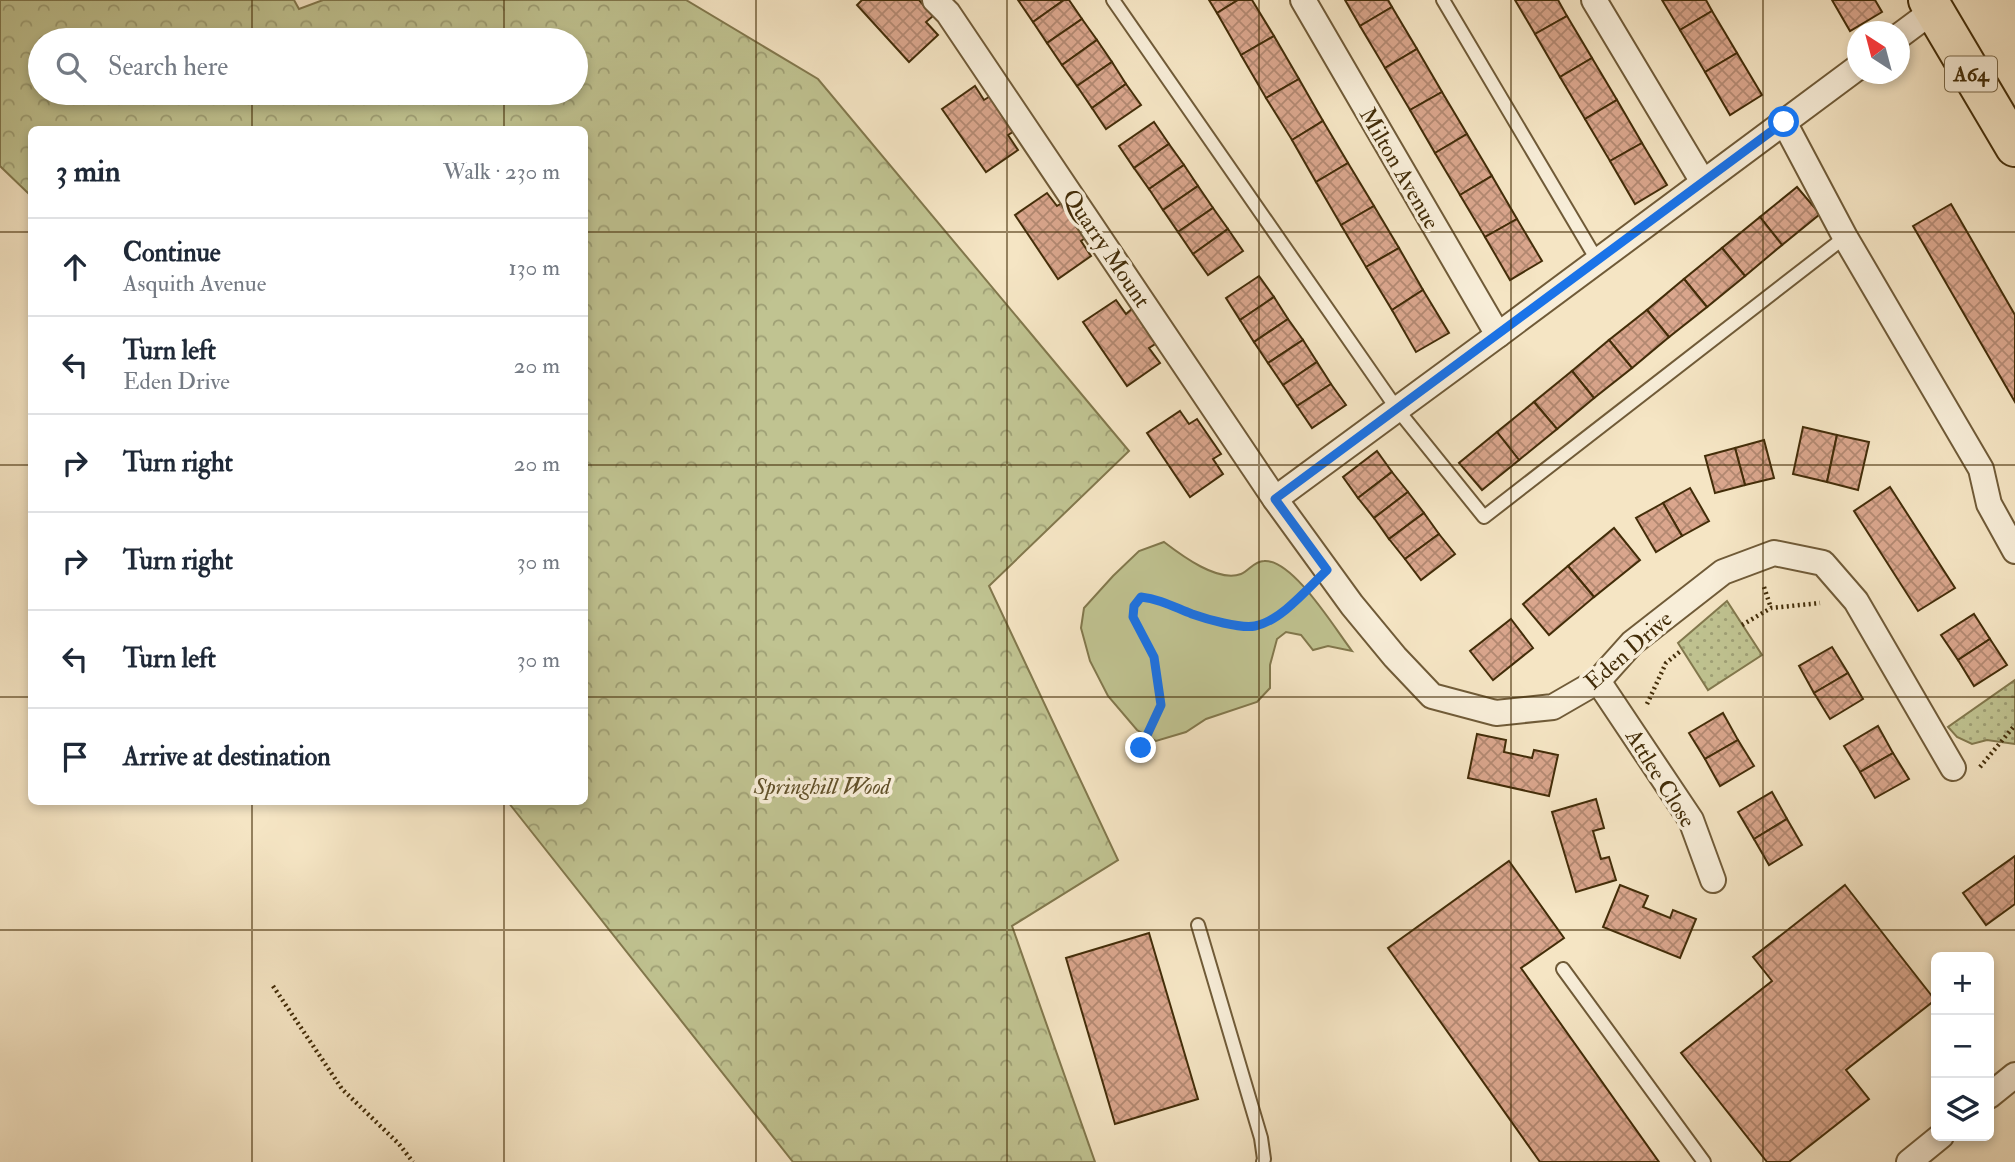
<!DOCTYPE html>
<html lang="en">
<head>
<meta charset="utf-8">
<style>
  body { margin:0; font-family:"IM FELL Double Pica",serif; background:#f2f2f3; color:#1f2937 }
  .controls { position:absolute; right:21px; bottom:21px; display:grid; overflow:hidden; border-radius:10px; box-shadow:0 4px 10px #0003 }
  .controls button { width:63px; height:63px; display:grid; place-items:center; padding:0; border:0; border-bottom:2px solid #e0e1e3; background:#fff; color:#1f2937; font:35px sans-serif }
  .compass { position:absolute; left:1847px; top:21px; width:63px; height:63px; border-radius:50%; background:#fff; box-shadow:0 4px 10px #0003; rotate:324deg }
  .stop { position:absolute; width:21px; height:21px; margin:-16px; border:5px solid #1a73e8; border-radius:50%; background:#fff }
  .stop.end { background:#1a73e8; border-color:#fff; box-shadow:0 2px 7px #0008 }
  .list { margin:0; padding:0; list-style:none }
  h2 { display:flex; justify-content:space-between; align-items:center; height:91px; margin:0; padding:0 28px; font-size:30px }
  h2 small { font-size:23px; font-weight:400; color:#747a83 }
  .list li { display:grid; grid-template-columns:46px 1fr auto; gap:21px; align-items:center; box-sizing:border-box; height:98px; padding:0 28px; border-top:2px solid #e0e1e3 }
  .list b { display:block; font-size:26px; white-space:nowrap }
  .list p { margin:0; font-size:23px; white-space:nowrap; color:#747a83 }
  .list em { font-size:23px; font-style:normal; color:#747a83 }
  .icon { flex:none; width:38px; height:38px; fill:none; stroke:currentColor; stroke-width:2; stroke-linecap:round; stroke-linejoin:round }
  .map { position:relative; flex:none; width:2015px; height:1162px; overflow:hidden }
  .search { position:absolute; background:#fff; box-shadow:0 4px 10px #0003; left:28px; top:28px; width:560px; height:77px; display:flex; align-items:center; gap:18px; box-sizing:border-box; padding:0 24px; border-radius:38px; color:#747a83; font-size:26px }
  .panel { position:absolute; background:#fff; box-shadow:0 4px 10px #0003; left:28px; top:126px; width:560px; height:679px; border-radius:10px }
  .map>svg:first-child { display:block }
  .grass { fill:#c0c391; stroke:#82784d; stroke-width:2 }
  .forest { fill:url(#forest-crowns); stroke:#82784d; stroke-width:2; fill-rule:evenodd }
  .park { fill:url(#park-dots); stroke:#82784d; stroke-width:2 }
  .building { fill:url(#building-cross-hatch); stroke:#432d09; stroke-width:2 }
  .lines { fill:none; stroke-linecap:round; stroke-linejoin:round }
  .lane-casing { stroke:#705b38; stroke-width:16 }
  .street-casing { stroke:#705b38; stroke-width:28 }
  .highway-casing { stroke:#432d09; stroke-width:42 }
  .path { stroke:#432d09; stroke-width:4.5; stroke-dasharray:2 3.5; stroke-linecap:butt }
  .lane { stroke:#f8eed9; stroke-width:12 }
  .street { stroke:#f8eed9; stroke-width:24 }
  .highway { stroke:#f5e5c4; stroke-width:38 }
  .route { stroke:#1a73e8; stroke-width:9 }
  .grid { fill:none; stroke:#432d09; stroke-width:2; stroke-opacity:0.55 }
  .labels { text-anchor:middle; stroke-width:7; stroke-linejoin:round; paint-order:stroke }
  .shield { fill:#f8eed9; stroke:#796747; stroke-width:2 }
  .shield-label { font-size:21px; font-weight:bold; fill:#432d09 }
  .street-label { font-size:23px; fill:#432d09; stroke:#f8eed9 }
  .park-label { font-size:23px; font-style:italic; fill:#62522b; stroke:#f8eed9 }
</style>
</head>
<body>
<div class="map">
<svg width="2015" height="1162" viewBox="0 0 2015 1162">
  <defs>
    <pattern id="forest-crowns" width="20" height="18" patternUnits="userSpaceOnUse" patternTransform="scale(1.75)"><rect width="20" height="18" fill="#c0c391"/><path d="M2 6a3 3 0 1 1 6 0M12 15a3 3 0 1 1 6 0" fill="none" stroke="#9e9f75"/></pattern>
    <pattern id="park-dots" width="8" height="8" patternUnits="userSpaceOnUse" patternTransform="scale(1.75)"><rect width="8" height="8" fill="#c0c391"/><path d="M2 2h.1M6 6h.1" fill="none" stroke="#9e9f75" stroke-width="1.8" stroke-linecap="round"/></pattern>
    <pattern id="building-cross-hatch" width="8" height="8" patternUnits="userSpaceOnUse" patternTransform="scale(1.75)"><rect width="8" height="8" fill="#daa68d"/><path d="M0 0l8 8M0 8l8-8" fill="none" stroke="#b28871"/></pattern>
  </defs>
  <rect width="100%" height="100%" fill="#f5e5c4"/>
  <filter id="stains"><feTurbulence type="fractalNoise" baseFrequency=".00286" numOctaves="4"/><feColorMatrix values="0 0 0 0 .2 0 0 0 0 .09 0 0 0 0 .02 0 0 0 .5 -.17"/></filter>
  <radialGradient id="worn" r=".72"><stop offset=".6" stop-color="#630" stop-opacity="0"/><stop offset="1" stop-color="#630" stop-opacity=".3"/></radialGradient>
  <!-- grass -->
  <path class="grass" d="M 1164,542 C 1181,555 1218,583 1241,574 C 1249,571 1254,561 1264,561 C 1293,559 1335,629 1352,651 L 1328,646 L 1313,650 L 1301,635 L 1286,632 L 1277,639 L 1270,665 L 1270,688 L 1257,702 L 1206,719 L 1186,732 L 1156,741 L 1137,730 L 1108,696 L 1090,661 L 1081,628 L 1084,608 L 1113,576 L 1139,551 Z"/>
  <!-- forest -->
  <path class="forest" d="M 0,0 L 294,0 L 299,9 L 323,0 L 686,0 L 818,79 L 1129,451 L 989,586 L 1118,860 L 1012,926 L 1095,1162 L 793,1162 L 508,802 L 584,802 L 584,130 L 32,130 L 31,196 L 0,166 ZM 40,40 L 576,40 L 576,93 L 40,93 Z"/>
  <!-- park -->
  <g class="park">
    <path d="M 1727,601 L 1762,655 L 1708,690 L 1678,643 Z"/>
    <path d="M 2015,680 L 2015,744 L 1987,740 L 1972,744 L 1957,737 L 1948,727 Z"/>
  </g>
  <!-- building -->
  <g class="building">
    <path d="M 862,0 L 919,0 L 933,16 L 926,22 L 938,35 L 909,62 L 857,5 Z"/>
    <path d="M 1018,0 L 1064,0 L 1033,22 Z"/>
    <path d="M 1064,0 L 1069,0 L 1082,19 L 1047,43 L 1033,22 Z"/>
    <path d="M 1209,0 L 1238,0 L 1217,13 Z"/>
    <path d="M 1238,0 L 1252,0 L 1274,36 L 1241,55 L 1217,13 Z"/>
    <path d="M 1345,0 L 1388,0 L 1392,7 L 1360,26 Z"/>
    <path d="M 1515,0 L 1558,0 L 1567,16 L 1535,34 Z"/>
    <path d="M 1662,0 L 1706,0 L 1712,11 L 1680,30 Z"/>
    <path d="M 1832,0 L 1875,0 L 1882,12 L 1850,31 Z"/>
    <path d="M 1392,7 L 1417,49 L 1385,68 L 1360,26 Z"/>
    <path d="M 1712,11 L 1737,53 L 1705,72 L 1680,30 Z"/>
    <path d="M 1567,16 L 1592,58 L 1560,77 L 1535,34 Z"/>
    <path d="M 1082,19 L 1097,40 L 1062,65 L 1047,43 Z"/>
    <path d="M 1274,36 L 1299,79 L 1266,98 L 1241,55 Z"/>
    <path d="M 1097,40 L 1112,62 L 1077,86 L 1062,65 Z"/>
    <path d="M 1417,49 L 1442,92 L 1410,110 L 1385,68 Z"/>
    <path d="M 1737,53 L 1762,95 L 1730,115 L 1705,72 Z"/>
    <path d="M 1592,58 L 1617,100 L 1585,119 L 1560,77 Z"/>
    <path d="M 1112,62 L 1126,84 L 1092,108 L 1077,86 Z"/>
    <path d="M 1299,79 L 1323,121 L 1292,140 L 1266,98 Z"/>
    <path d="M 1126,84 L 1141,105 L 1106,129 L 1092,108 Z"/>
    <path d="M 975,86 L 984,100 L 992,95 L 1016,130 L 1008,135 L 1018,150 L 986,172 L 942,109 Z"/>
    <path d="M 1442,92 L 1467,134 L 1435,153 L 1410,110 Z"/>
    <path d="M 1617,100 L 1642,143 L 1610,161 L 1585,119 Z"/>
    <path d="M 1323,121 L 1348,163 L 1316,182 L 1292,140 Z"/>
    <path d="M 1154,122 L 1169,144 L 1134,168 L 1119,146 Z"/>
    <path d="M 1467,134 L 1492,176 L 1460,195 L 1435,153 Z"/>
    <path d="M 1642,143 L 1667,185 L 1635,204 L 1610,161 Z"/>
    <path d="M 1169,144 L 1184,165 L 1149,189 L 1134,168 Z"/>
    <path d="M 1348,163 L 1374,206 L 1341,225 L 1316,182 Z"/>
    <path d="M 1184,165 L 1198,186 L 1163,210 L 1149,189 Z"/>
    <path d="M 1492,176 L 1517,219 L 1485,237 L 1460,195 Z"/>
    <path d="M 1198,186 L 1213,208 L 1178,232 L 1163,210 Z"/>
    <path d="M 1797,187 L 1820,214 L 1782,245 L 1760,217 Z"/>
    <path d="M 1047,193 L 1057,206 L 1065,201 L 1088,236 L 1081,241 L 1091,256 L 1058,279 L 1015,215 Z"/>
    <path d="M 1951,204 L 2015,315 L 2015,402 L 1913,226 Z"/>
    <path d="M 1374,206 L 1399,248 L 1366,267 L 1341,225 Z"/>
    <path d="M 1213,208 L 1228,229 L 1193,254 L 1178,232 Z"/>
    <path d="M 1760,217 L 1782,245 L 1745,276 L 1722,248 Z"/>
    <path d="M 1517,219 L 1542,261 L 1510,280 L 1485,237 Z"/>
    <path d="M 1228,229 L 1243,251 L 1208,275 L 1193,254 Z"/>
    <path d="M 1399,248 L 1423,290 L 1392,310 L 1366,267 Z"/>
    <path d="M 1722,248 L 1745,276 L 1707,307 L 1684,279 Z"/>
    <path d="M 1259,276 L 1274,297 L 1240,320 L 1226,298 Z"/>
    <path d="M 1684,279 L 1707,307 L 1669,337 L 1647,310 Z"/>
    <path d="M 1423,290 L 1449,333 L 1416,352 L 1392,310 Z"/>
    <path d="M 1274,297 L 1288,319 L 1254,342 L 1240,320 Z"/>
    <path d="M 1116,300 L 1126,314 L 1133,308 L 1157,343 L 1149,348 L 1160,363 L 1127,386 L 1083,322 Z"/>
    <path d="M 1647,310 L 1669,337 L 1632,368 L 1609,340 Z"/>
    <path d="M 1288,319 L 1303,340 L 1268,363 L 1254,342 Z"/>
    <path d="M 1303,340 L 1317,362 L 1283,385 L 1268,363 Z"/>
    <path d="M 1609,340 L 1632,368 L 1594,398 L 1572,371 Z"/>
    <path d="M 1317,362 L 1331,384 L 1297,406 L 1283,385 Z"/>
    <path d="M 1572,371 L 1594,398 L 1557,429 L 1534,402 Z"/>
    <path d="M 1331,384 L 1346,405 L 1312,428 L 1297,406 Z"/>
    <path d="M 1534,402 L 1557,429 L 1519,460 L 1497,432 Z"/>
    <path d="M 1180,411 L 1189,424 L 1197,419 L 1221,454 L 1213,459 L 1223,474 L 1190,497 L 1147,433 Z"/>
    <path d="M 1803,427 L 1837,435 L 1827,482 L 1793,474 Z"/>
    <path d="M 1497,432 L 1519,460 L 1482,490 L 1459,463 Z"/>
    <path d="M 1837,435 L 1869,442 L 1858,490 L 1827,482 Z"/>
    <path d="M 1764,440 L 1774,478 L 1745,485 L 1735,448 Z"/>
    <path d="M 1735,448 L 1745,485 L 1715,493 L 1705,456 Z"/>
    <path d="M 1377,451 L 1392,472 L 1358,498 L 1343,477 Z"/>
    <path d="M 1392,472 L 1408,492 L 1374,518 L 1358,498 Z"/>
    <path d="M 1890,487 L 1955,588 L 1918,611 L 1854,511 Z"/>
    <path d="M 1690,488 L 1709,521 L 1682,536 L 1663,503 Z"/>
    <path d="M 1408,492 L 1424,513 L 1389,539 L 1374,518 Z"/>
    <path d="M 1663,503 L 1682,536 L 1656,552 L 1636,518 Z"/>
    <path d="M 1424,513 L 1439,534 L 1405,559 L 1389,539 Z"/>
    <path d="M 1614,528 L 1640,560 L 1594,597 L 1568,566 Z"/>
    <path d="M 1439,534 L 1455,554 L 1421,580 L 1405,559 Z"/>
    <path d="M 1568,566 L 1594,597 L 1549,635 L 1523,604 Z"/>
    <path d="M 1974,614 L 1990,639 L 1958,660 L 1941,635 Z"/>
    <path d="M 1511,619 L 1533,648 L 1493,680 L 1470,651 Z"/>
    <path d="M 1990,639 L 2007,665 L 1974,686 L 1958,660 Z"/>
    <path d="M 1832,647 L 1848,673 L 1814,693 L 1799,666 Z"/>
    <path d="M 1848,673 L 1863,699 L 1830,719 L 1814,693 Z"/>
    <path d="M 1723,713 L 1738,740 L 1705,759 L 1689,733 Z"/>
    <path d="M 1878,726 L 1893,753 L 1860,772 L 1844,746 Z"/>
    <path d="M 1477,734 L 1506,740 L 1504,752 L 1532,758 L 1534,750 L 1558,755 L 1549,796 L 1468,778 Z"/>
    <path d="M 1738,740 L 1754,766 L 1720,786 L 1705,759 Z"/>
    <path d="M 1893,753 L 1909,779 L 1875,798 L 1860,772 Z"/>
    <path d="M 1772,792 L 1787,819 L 1754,839 L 1738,812 Z"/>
    <path d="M 1596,799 L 1604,828 L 1593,831 L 1601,859 L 1609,857 L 1616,880 L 1576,892 L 1552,812 Z"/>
    <path d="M 1787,819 L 1802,845 L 1769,865 L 1754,839 Z"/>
    <path d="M 2015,856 L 2015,904 L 1986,925 L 1963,893 Z"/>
    <path d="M 1509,861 L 1564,938 L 1521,968 L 1659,1162 L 1540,1162 L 1388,948 Z"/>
    <path d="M 1620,885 L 1648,896 L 1643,907 L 1670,918 L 1673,910 L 1696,919 L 1680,958 L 1603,927 Z"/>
    <path d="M 1845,885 L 1935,1000 L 1846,1070 L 1869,1099 L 1789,1162 L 1767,1162 L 1681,1053 L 1772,981 L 1753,957 Z"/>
    <path d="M 1149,933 L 1198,1099 L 1115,1124 L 1066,958 Z"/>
  </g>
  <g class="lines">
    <!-- lane casing -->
    <g class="lane-casing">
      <g id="lane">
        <path d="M 1113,0 L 1397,409 L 1484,517 L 1845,237"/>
        <path d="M 1443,0 L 1597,260"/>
        <path d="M 1198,925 L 1261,1138 L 1264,1159 L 1263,1162"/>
        <path d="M 1563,969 L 1704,1162"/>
      </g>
    </g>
    <!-- street casing -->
    <g class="street-casing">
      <g id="street">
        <path d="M 935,0 L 948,13 L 1275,499 L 1352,605 L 1395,657 L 1432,696 L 1496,713 L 1553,707 L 1598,681 L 1632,643 L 1723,572 L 1774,553 L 1823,563 L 1856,601 L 1953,768"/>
        <path d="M 1303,0 L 1498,335"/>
        <path d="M 1594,0 L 1703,182"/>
        <path d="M 1899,36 L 1934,10"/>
        <path d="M 1784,122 L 1845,237 L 1981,469 L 1989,504 L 2015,551"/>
        <path d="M 1275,499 L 1498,335 L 1857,68"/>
        <path d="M 1598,681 L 1691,820 L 1713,880"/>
        <path d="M 1989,1096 L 2015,1075"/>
        <path d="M 1909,1162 L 1941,1136"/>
      </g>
    </g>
    <!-- highway casing -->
    <g class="highway-casing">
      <path id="highway" d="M 1928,0 L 2015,147"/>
    </g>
    <!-- path -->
    <g class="path">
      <path d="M 1764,587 L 1771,608"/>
      <path d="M 1742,625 L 1771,608 L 1820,603"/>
      <path d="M 1647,704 L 1666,663 L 1682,650"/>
      <path d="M 1141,748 L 1161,705 L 1154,657 L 1133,617 L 1134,606 L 1141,597 C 1160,599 1175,608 1193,614 C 1211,621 1233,627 1252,626 C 1273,626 1293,604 1306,590"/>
      <path d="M 1980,767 L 2015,725"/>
      <path d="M 273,986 L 342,1089 L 399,1144 L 413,1162"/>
    </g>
    <!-- lane -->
    <use href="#lane" class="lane"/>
    <!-- street -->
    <use href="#street" class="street"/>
    <!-- highway -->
    <use href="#highway" class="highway"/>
  </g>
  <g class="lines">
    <!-- route -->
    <path class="route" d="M 1141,748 L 1161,705 L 1154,657 L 1133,617 L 1134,606 L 1141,597 C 1160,599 1174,607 1192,614 C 1206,619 1241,629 1255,626 C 1281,621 1308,588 1327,570 L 1275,499 L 1784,122"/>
  </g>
  <!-- grid -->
  <path class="grid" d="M 252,0 L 252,40M 504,0 L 504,40M 756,0 L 756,1162M 1007,0 L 1007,1162M 1259,0 L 1259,1162M 1511,0 L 1511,1162M 1763,0 L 1763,1162M 252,93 L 252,130M 504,93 L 504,130M 0,232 L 32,232M 584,232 L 2015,232M 0,465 L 32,465M 584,465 L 2015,465M 0,697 L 32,697M 584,697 L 2015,697M 252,802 L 252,1162M 504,802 L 504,1162M 0,930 L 2015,930"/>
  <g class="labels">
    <!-- shield labels -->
    <rect class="shield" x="1945" y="56.5" width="52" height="35" rx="5"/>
    <g class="shield-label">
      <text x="1971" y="81">A64</text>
    </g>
    <!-- street labels -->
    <g class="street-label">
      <text transform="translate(1400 168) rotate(60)" y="8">Milton Avenue</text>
      <text transform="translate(1107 248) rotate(56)" y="8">Quarry Mount</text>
      <text transform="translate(1628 650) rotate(-41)" y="8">Eden Drive</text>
      <text transform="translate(1661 778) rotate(58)" y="8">Attlee Close</text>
    </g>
    <!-- park labels -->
    <g class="park-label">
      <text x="822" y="794">Springhill Wood</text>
    </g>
  </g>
  <rect width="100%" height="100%" filter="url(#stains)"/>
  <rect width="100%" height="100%" fill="url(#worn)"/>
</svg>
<div class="controls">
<button>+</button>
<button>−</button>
<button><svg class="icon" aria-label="layers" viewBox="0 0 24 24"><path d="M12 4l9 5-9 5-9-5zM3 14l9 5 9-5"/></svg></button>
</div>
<svg class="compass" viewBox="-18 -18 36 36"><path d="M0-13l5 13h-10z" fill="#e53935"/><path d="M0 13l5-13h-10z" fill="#747a83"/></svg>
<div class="stop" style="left:1784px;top:122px"></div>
<div class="stop end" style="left:1141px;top:748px"></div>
<div class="search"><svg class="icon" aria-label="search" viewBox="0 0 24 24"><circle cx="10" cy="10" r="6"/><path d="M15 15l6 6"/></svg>Search here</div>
<section class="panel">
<h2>3 min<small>Walk · 230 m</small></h2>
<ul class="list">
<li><svg class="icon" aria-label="ahead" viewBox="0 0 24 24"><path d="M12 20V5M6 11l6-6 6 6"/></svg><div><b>Continue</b><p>Asquith Avenue</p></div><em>130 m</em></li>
<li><svg class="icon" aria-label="left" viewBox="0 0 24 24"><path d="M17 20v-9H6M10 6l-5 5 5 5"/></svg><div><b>Turn left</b><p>Eden Drive</p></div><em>20 m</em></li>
<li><svg class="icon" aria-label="right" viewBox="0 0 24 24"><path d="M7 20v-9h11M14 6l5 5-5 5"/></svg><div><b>Turn right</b></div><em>20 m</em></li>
<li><svg class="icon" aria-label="right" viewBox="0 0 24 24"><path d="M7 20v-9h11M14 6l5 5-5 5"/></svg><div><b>Turn right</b></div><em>30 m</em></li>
<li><svg class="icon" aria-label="left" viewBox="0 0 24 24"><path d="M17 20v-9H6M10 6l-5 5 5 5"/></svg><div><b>Turn left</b></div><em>30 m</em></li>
<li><svg class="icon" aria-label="arrive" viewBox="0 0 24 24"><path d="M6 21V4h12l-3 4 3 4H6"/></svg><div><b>Arrive at destination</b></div></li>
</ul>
</section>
</div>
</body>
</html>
